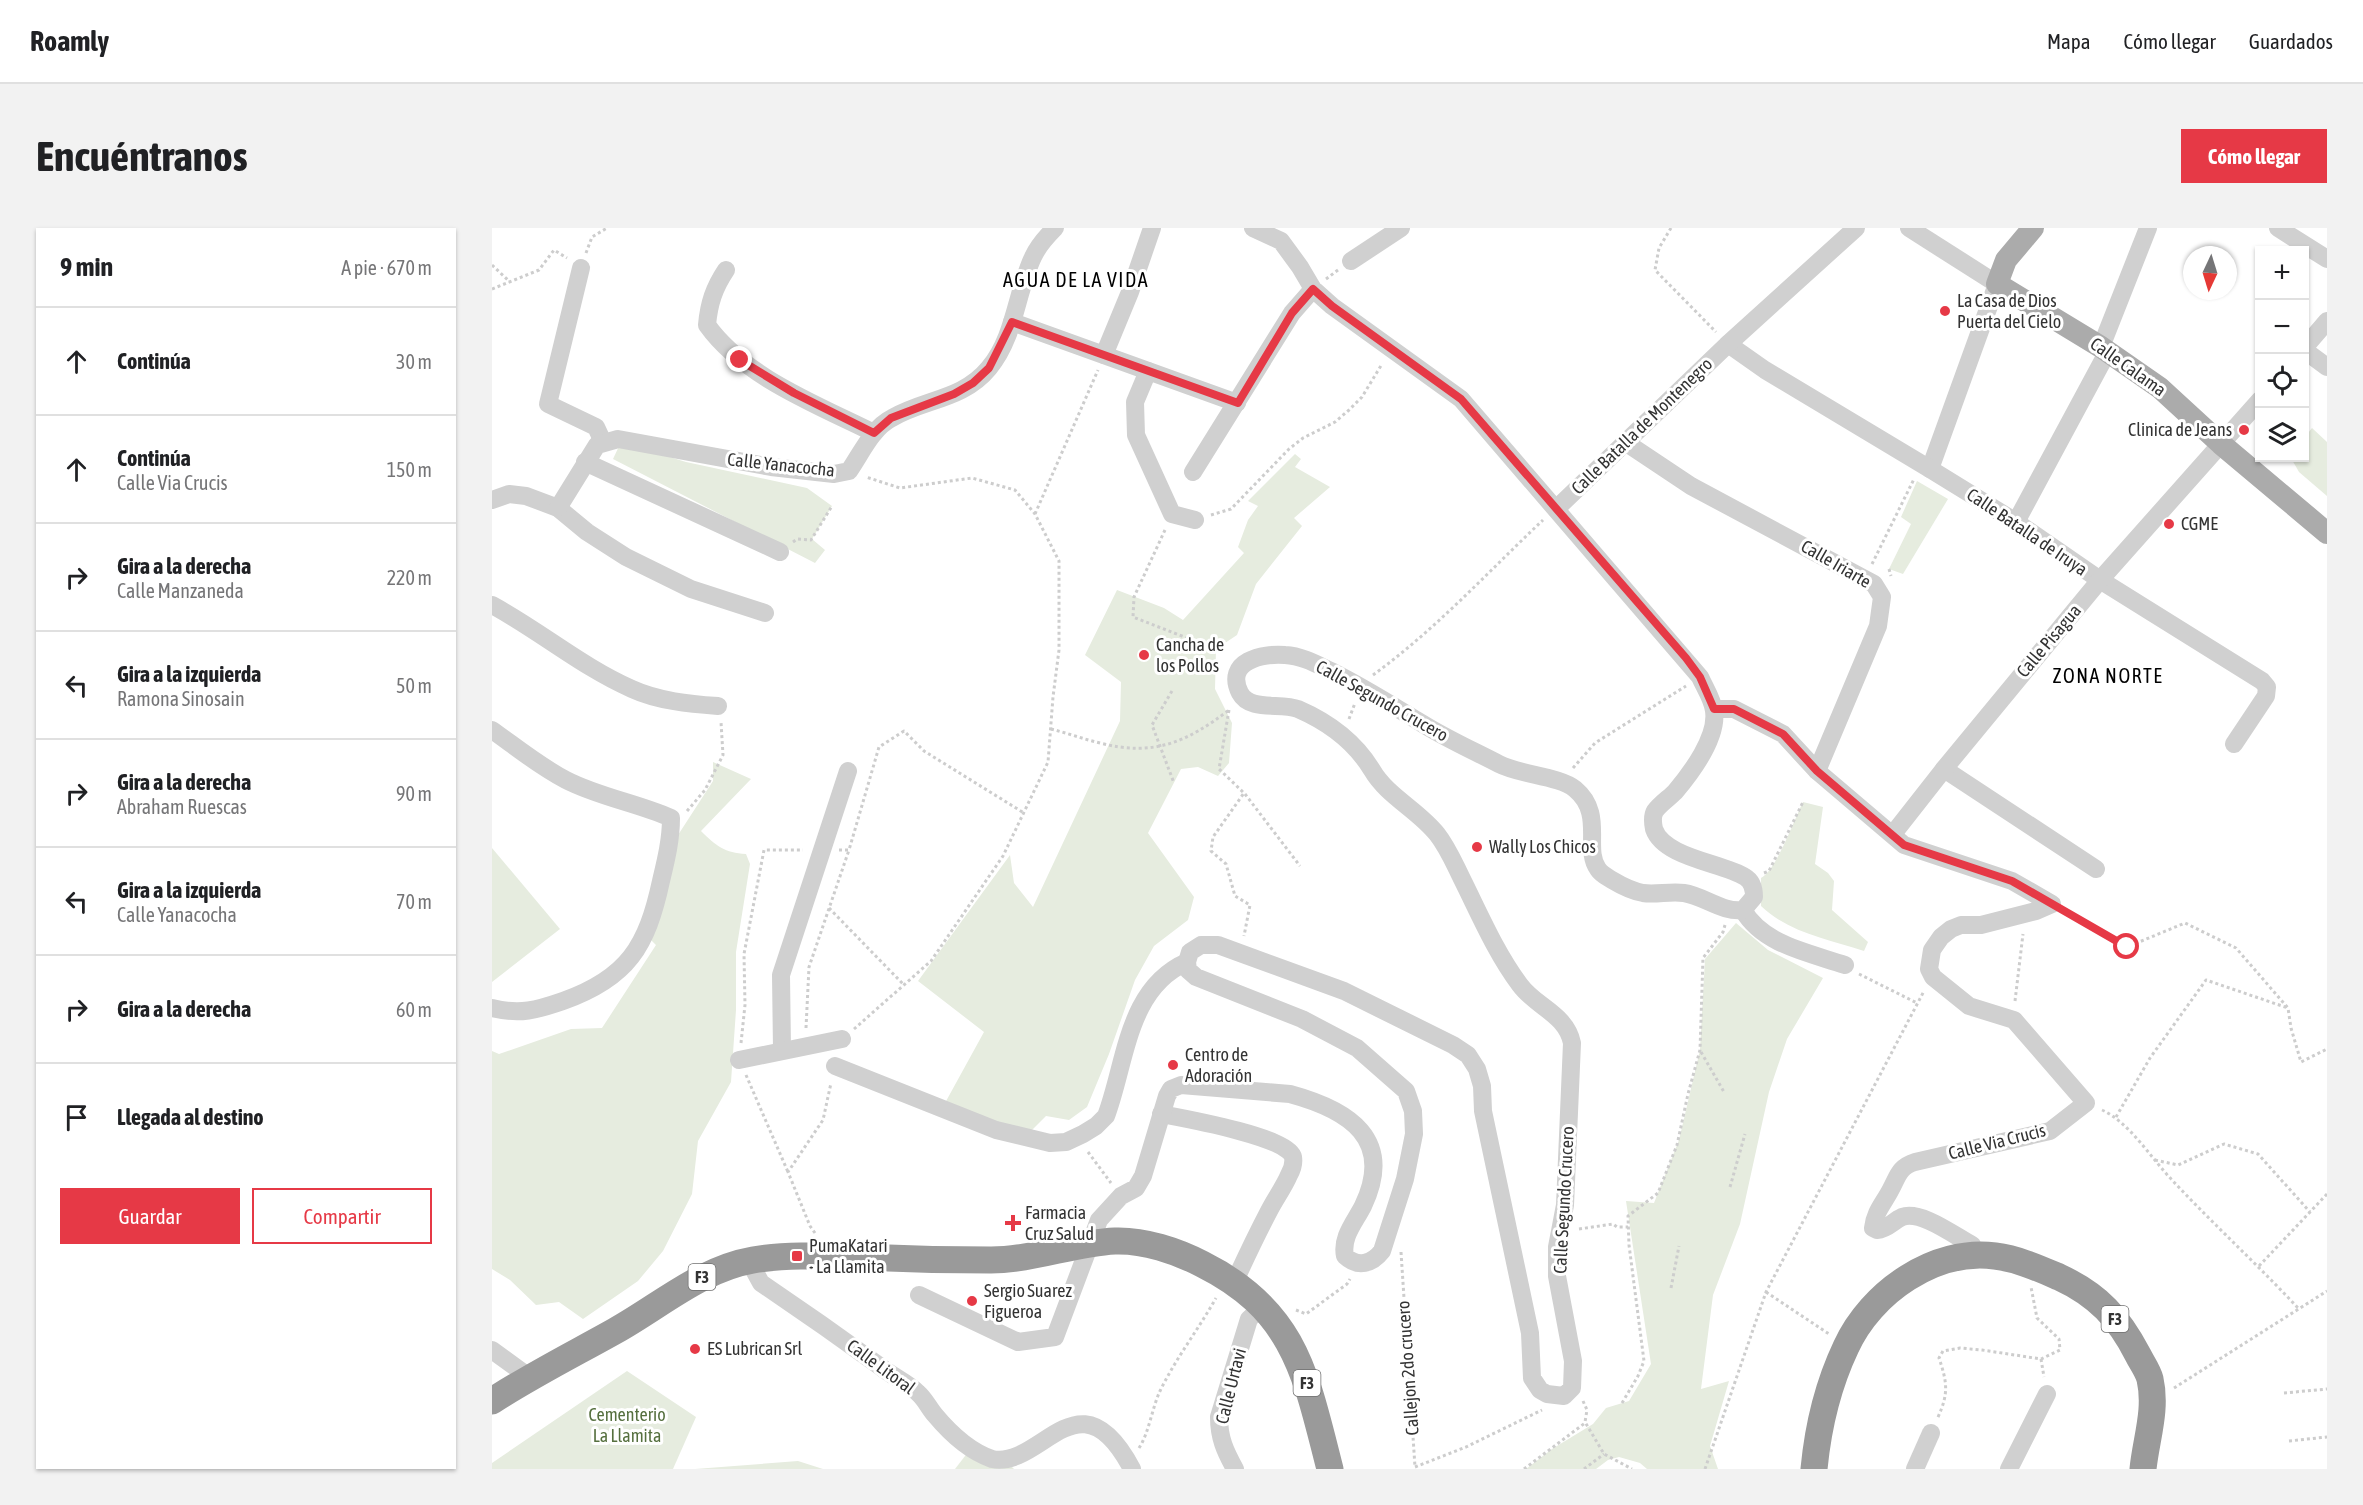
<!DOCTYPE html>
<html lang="es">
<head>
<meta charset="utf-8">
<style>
  body { margin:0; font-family:"Asap Condensed",sans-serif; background:#f2f2f2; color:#202124 }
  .controls { position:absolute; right:18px; top:18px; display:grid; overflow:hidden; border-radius:0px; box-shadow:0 2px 4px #0004 }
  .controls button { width:54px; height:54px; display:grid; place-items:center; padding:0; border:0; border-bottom:2px solid #e0e0e0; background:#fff; color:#202124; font:30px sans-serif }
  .compass { position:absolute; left:1691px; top:18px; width:54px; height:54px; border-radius:50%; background:#fff; box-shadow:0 2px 4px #0004; rotate:184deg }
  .stop { position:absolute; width:18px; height:18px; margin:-14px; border:4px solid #e63946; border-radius:50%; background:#fff }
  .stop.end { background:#e63946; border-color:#fff; box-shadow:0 2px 6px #0008 }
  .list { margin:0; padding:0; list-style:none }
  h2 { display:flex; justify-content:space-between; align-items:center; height:78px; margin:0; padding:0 24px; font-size:26px }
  h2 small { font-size:20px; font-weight:400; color:#757577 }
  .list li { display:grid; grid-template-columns:39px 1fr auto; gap:18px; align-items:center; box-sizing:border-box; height:108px; padding:0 24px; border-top:2px solid #e0e0e0 }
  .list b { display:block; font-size:22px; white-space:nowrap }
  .list p { margin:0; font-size:20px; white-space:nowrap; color:#757577 }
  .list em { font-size:20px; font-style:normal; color:#757577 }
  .actions { display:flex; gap:12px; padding:18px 24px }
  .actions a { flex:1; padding:14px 0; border:2px solid #e63946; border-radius:0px; text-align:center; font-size:21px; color:#e63946 }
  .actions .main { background:#e63946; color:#fff }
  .icon { flex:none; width:33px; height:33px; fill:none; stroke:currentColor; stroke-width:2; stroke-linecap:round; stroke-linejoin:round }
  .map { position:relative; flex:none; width:1835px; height:1241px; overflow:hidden; border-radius:0px }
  header { display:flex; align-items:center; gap:36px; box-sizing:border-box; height:84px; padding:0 30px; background:#fff; border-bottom:2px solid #e0e0e0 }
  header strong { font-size:28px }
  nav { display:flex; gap:33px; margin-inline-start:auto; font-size:21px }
  .intro { display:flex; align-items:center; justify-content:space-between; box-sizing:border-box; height:144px; padding:0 36px }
  h1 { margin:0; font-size:42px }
  .button { padding:15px 27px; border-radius:0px; background:#e63946; color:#fff; font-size:21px; font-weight:700 }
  main { display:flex; gap:36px; padding:0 36px }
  aside { flex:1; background:#fff; border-radius:0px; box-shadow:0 2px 4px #0004 }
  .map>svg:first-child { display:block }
  .green { fill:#e6ecdf }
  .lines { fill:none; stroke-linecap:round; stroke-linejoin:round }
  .path { stroke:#cdcdcd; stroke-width:3; stroke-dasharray:3 3; stroke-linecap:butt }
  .minor { stroke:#d0d0d0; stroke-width:18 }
  .major { stroke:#ababab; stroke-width:22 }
  .highway { stroke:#9a9a9a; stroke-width:27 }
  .route { stroke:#e63946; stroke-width:8 }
  .poi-dot { fill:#e63946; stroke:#fff; stroke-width:2 }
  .labels { text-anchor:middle; stroke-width:6; stroke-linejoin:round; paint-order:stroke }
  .shield { fill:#fff; stroke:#707070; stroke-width:1.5 }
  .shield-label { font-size:16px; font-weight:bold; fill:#333 }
  .poi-label { font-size:18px; fill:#333; stroke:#fff; text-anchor:start }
  .street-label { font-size:18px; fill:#333; stroke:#fff }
  .park-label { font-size:18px; fill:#56703f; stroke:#fff }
  .neighbourhood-label { font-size:20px; letter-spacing:1.5px; fill:#000; stroke:#fff }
</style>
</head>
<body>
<header>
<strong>Roamly</strong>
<nav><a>Mapa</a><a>Cómo llegar</a><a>Guardados</a></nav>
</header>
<div class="intro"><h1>Encuéntranos</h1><a class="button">Cómo llegar</a></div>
<main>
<aside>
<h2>9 min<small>A pie · 670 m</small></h2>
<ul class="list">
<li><svg class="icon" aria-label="ahead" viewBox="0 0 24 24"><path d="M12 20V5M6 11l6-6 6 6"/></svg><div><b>Continúa</b></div><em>30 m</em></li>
<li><svg class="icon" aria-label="ahead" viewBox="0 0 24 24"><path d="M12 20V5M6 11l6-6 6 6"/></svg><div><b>Continúa</b><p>Calle Via Crucis</p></div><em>150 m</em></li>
<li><svg class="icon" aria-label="right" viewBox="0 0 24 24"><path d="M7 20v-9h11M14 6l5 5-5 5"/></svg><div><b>Gira a la derecha</b><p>Calle Manzaneda</p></div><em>220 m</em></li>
<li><svg class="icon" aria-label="left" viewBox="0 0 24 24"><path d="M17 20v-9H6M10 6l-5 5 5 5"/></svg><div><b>Gira a la izquierda</b><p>Ramona Sinosain</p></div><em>50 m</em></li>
<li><svg class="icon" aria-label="right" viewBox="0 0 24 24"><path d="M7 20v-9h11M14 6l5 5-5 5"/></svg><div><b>Gira a la derecha</b><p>Abraham Ruescas</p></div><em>90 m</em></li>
<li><svg class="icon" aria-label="left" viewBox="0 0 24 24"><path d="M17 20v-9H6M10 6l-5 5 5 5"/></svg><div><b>Gira a la izquierda</b><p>Calle Yanacocha</p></div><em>70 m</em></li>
<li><svg class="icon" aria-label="right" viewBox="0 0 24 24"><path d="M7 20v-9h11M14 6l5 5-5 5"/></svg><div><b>Gira a la derecha</b></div><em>60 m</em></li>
<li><svg class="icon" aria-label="arrive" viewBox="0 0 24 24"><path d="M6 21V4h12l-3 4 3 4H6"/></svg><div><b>Llegada al destino</b></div></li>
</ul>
<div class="actions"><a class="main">Guardar</a><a>Compartir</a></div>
</aside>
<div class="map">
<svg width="1835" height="1241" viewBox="0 0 1835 1241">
  <rect width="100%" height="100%" fill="#fff"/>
  <!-- green -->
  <g class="green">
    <path d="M 1820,200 L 1835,214 L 1835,268 L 1807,244 L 1799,230 L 1812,230 L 1813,209 Z"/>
    <path d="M 129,214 L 194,234 L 315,260 L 340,278 L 320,311 L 333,322 L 323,335 L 121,231 Z"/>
    <path d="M 803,226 L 809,231 L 803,239 L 838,259 L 802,290 L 810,298 L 764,356 L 745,407 L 724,421 L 723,461 L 740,495 L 737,535 L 726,548 L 706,539 L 689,541 L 656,605 L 702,669 L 696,692 L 662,718 L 643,752 L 617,826 L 595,879 L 577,892 L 554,888 L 537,905 L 453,875 L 492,804 L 426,753 L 518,627 L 522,655 L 541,679 L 628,493 L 629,454 L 593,427 L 625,362 L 672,380 L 691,392 L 752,325 L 746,319 L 756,292 L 766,278 L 756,273 Z"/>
    <path d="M 1425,253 L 1456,271 L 1411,346 L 1397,341 L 1419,296 L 1409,289 Z"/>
    <path d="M 221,534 L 259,551 L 209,603 C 224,618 233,625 254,626 L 258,636 L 244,724 L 244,782 L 239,854 L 206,913 L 200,966 L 171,1023 L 146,1053 L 91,1091 L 67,1074 L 44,1077 L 18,1052 L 0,1041 L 0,823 L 7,826 L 79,801 L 110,800 L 164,717 L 151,704 L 164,641 L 221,553 Z"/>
    <path d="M 1311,574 L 1331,579 L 1323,636 L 1336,645 L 1342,653 L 1340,682 L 1376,714 L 1372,723 C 1336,711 1297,705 1269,678 L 1269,650 C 1284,643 1303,590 1311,574 Z"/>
    <path d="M 0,620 L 68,701 L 0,754 Z"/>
    <path d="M 1244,695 L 1276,722 L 1331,750 L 1295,811 L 1277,864 L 1248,996 L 1221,1067 L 1209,1161 L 1237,1153 L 1218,1218 L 1226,1241 L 1155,1241 L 1148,1235 L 1127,1229 L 1116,1232 L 1104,1241 L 1034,1241 L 1060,1221 L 1101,1196 L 1114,1180 L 1137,1173 L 1159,1136 L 1134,973 L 1162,975 L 1187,912 L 1208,822 L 1213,731 Z"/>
    <path d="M 135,1143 L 204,1189 L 181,1241 L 0,1241 L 0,1235 Z"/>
    <path d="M 480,1219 L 520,1239 L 522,1241 L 463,1241 Z"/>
    <path d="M 306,1233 L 331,1241 L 203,1241 Z"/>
  </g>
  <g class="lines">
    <!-- path -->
    <g class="path">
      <path d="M 1179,0 L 1167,20 L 1163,42 L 1224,104"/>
      <path d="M 94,25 L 100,9 L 115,0"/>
      <path d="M 0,37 L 18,54"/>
      <path d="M 834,51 L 846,42"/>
      <path d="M 0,61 L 47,42 L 62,22 L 75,30"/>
      <path d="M 543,286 L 606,142"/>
      <path d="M 719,287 L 739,281 L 797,221 L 811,210 L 843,194 L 857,182 L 870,169 L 890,136"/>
      <path d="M 673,302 L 642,369 L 641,389 L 695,410 L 697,420"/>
      <path d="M 301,314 L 305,311 L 319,312 L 340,278"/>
      <path d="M 1380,336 L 1422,251"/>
      <path d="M 1397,341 L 1399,348"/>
      <path d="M 881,447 C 943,402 996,344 1051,292"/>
      <path d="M 680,463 L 660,497 L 682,555"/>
      <path d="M 737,482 L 727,541 L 752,565 L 721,609 L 719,623 L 734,636 L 743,668 L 758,677 L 752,708"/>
      <path d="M 857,491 L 863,475"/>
      <path d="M 559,501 C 575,505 591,511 608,515 C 662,529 695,514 737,482"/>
      <path d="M 1081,540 L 1103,515 L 1194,458"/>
      <path d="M 753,566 L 808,638"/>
      <path d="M 195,583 L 213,562 L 231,527 L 229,494"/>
      <path d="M 347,622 L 357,622 L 387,519 L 412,503 L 432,523 L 532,585"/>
      <path d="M 1272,645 L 1277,643 L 1311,574"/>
      <path d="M 337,680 L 412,757"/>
      <path d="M 1575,685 L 1635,719 L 1693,695 L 1744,720 L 1796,780 L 1799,800 L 1809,834 L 1835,821"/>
      <path d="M 1367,746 L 1425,775"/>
      <path d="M 1523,773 L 1531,706"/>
      <path d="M 314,800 L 317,739 L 357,622"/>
      <path d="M 362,801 L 439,733 L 511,628 L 556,534 L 561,469 L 567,422 L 567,333 L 543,286 L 523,262 L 480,250 L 408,260 L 374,249"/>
      <path d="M 249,815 L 253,777 L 252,726 L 272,622 L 311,622"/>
      <path d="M 1209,824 L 1232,864"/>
      <path d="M 254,847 L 296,944"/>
      <path d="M 1610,882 C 1637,894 1659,930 1680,952 C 1721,996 1765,1036 1806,1080"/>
      <path d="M 1624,889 L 1658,830 L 1714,752 L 1796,780"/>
      <path d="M 596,924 L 619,955"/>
      <path d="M 1663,932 L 1686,937 L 1732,916 L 1766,926 L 1818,984"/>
      <path d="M 1238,959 L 1253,906"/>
      <path d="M 1087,1001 L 1121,996 L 1125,999 L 1136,999"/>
      <path d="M 323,1005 L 318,998 L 296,944 L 331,892 L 339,855"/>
      <path d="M 909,1024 L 923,1239"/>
      <path d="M 1767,1038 L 1835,966"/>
      <path d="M 1179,1060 L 1187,1018"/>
      <path d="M 1274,1064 L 1337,1106"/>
      <path d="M 804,1082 L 814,1086 L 855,1056 L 858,1051"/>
      <path d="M 1549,1131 L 1552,1149"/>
      <path d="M 1682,1160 L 1835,1063"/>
      <path d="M 1792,1165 L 1835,1161"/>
      <path d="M 1091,1173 L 1095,1182 L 1093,1194 L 1112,1226 L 1140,1241"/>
      <path d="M 1130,1175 L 1146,1148 L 1152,1133 L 1137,1017 L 1136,988 L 1166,965 L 1185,917 L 1196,866 L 1208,822 L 1211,730 L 1231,704 L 1233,697"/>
      <path d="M 1446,1189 C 1457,1165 1455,1154 1447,1130 L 1451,1123 L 1468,1120 L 1490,1122 L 1549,1131 L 1568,1122 L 1567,1111 L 1545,1090 L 1539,1059"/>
      <path d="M 1797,1213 L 1835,1209"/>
      <path d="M 647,1220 C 657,1205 660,1180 668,1163 C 684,1130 706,1102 724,1070"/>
      <path d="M 923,1239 L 974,1219 L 1050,1182"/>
      <path d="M 1032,1241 L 1093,1195"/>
      <path d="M 1092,1241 L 1112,1226"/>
      <path d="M 1213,1241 L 1274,1064 L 1432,763"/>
    </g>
    <!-- minor -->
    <g class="minor">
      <path d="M 1417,0 L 1505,56 L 1438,241"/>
      <path d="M 1786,0 L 1835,31"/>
      <path d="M 859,33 L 909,0"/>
      <path d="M 89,40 L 56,176 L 104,199 L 111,214"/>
      <path d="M 234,42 C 222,60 217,75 215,97 C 252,149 326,177 382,205"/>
      <path d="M 520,94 L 745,175"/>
      <path d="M 1236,116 L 1273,142 L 1438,241 L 1524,294 L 1608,352 L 1770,453 L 1775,459 L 1774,468 L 1742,516"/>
      <path d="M 1609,119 L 1656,0"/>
      <path d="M 1812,120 L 1835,93"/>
      <path d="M 1812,122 L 1835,139"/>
      <path d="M 612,127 L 638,64 L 660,0"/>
      <path d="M 656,143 L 643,174 L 644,207 L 680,286 L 703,292"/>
      <path d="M 1133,214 L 1199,258 L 1382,356 L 1390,369 L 1386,398 L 1325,543"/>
      <path d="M 93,234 L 288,324"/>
      <path d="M 701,244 L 800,85 L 821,61"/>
      <path d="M 0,272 L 17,266 L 34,268 L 66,280 L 95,304 L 134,329 L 199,361 L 273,385"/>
      <path d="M 66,280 L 105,217 L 126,211 L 279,239 L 342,246 L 357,243 C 369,226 380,200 400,190 C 432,171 471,172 497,140 C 523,109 524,65 541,29 C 546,18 554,9 563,0"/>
      <path d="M 1064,281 L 1236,116 L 1364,0"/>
      <path d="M 1524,294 L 1616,123"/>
      <path d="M 0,377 C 48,403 90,439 140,461 C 166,473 198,476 226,478"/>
      <path d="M 1222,481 L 1242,481 L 1291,506 L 1325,543 L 1412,617 L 1520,653 L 1560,676 L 1544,683 L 1489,697 L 1469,697 L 1459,701 L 1449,709 L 1440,722 L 1437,741 L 1441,749 L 1477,778 L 1522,792 L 1594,875 L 1558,903 L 1423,934 C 1407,939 1406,948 1399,961 C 1392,975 1383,983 1381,1000 L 1385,1002 C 1396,1001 1401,993 1410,989 C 1429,982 1463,1008 1480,1017 L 1482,1027"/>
      <path d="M 0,502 C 24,519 47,538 74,552 C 107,569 145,575 179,590 C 179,612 174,632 169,653 C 155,718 136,750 71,773 C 45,782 28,787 0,780"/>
      <path d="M 1452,541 L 1604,641"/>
      <path d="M 1401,606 L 1452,541 L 1608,352 L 1768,172"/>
      <path d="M 1251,682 C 1271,717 1318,725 1353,737"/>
      <path d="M 290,822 L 289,747 L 356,543"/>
      <path d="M 247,832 L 350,811"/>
      <path d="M 343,838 L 504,902 L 558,915 L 574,914 L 591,906 L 604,898 L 614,888 C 634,835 635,760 695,734"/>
      <path d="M 669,886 C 690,890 797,909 801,929 C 802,935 800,942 797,947 C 792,959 783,971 777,983 C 765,1006 754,1029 743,1053"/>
      <path d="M 261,1032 L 263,1044 L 269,1055 C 309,1082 349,1110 389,1139 C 400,1148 416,1155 426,1165 C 433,1171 437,1180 443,1187 C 458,1205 477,1223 500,1231 C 550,1241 587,1141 640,1241"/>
      <path d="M 427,1067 L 526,1114 L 563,1109 L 607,992 L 629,968 L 644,960 L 651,948 L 675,868 L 679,861 L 689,857 L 798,866 C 857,882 903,911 871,978 C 863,994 849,1009 853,1028 C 866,1040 880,1036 890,1023 L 913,951 L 922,906 L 921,883 L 914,863 L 865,820 L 810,791 L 704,749 L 696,742 L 695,734 L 698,724 L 709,717 L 726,717 L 852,763 L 961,817 L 976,827 L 985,841 L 990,858 L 991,883 L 1038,1105 L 1040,1150 L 1048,1162 L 1055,1166 L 1072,1168 L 1080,1160 L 1081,1133 L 1065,1048 L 1065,1019 L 1073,977 L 1080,815 C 1074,786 1044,779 1028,757 C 1004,725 988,687 970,651 C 962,635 956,620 945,606 C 926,582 895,568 880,542 C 863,514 836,494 806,481 C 789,474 758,484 748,465 C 732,433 771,425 793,427 C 811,428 826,437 841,444 C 873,460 901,478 931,496 C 955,511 982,523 1007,536 C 1028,547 1067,548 1083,561 C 1113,586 1091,620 1106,641 C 1109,646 1115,649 1120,652 C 1130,658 1140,663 1151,665 C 1164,667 1178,663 1192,665 C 1212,668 1231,685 1251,682 L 1262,669 C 1262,661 1260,653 1253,649 C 1231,635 1172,630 1162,601 C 1161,596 1160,588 1163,583 C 1168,576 1177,570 1183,564 C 1199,545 1226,509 1222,483 C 1221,472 1213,460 1208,449 L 969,171 L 840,78 L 821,61 L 808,39 L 789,13 L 761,0"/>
      <path d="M 0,1122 L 37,1149"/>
      <path d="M 743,1241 C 733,1223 727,1210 727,1189 L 757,1091 L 770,1079"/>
      <path d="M 1423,1241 L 1439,1205"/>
      <path d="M 1517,1241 L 1555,1166"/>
    </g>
    <!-- major -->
    <path class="major" d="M 1541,0 L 1514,32 L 1505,56 L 1609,119 L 1668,160 L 1729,216 L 1835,305"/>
    <!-- highway -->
    <g class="highway">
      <path d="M 0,1173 C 40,1147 82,1126 123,1103 C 168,1078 209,1041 261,1032 C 296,1026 333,1028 367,1029 C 411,1031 455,1032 499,1032 C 541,1032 581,1015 623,1013 C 652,1012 685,1023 710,1036 C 804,1083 814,1148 838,1241"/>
      <path d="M 1322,1241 C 1326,1199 1336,1157 1354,1119 C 1379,1064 1443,1020 1503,1028 C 1526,1031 1546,1040 1567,1049 C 1606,1067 1627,1090 1646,1127 C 1650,1135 1656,1143 1658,1151 C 1665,1182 1654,1211 1651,1241"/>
    </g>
  </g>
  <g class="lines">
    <!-- route -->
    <path class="route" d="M 248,132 L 302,165 L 382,205 L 399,190 L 462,166 L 481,155 L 497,140 L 520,94 L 746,175 L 800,85 L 821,61 L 840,78 L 969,171 L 1194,430 L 1208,449 L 1222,481 L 1242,481 L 1291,506 L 1325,543 L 1412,617 L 1520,653 L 1635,719"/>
  </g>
  <!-- markers -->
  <g class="poi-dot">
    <circle cx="1453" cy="83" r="6"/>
    <circle cx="1752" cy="202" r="6"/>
    <circle cx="1677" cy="296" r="6"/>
    <circle cx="652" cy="427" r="6"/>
    <circle cx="985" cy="619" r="6"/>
    <circle cx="681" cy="837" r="6"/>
    <path d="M518 986h6v6h6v6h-6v6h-6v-6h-6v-6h6z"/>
    <rect x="299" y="1022" width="12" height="12" rx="3"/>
    <circle cx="480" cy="1073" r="6"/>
    <circle cx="203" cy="1121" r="6"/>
  </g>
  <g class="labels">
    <!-- shield labels -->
    <g class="shield">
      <rect x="196.5" y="1036" width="27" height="26" rx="4.5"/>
      <rect x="1609.5" y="1078" width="27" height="26" rx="4.5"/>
      <rect x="801.5" y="1142" width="27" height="26" rx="4.5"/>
    </g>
    <g class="shield-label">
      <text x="210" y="1055">F3</text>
      <text x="1623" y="1097">F3</text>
      <text x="815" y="1161">F3</text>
    </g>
    <!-- poi labels -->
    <g class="poi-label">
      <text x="1465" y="79">La Casa de Dios<tspan x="1465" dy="21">Puerta del Cielo</tspan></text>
      <text x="1740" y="208" text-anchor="end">Clinica de Jeans</text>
      <text x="1689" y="302">CGME</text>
      <text x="664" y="423">Cancha de<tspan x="664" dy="21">los Pollos</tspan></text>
      <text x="997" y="625">Wally Los Chicos</text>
      <text x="693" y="833">Centro de<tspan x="693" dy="21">Adoración</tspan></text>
      <text x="533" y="991">Farmacia<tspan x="533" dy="21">Cruz Salud</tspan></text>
      <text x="317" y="1024">PumaKatari<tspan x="317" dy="21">- La Llamita</tspan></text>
      <text x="492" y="1069">Sergio Suarez<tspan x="492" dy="21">Figueroa</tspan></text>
      <text x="215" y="1127">ES Lubrican Srl</text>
    </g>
    <!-- street labels -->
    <g class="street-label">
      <text transform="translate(1636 139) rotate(35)" y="6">Calle Calama</text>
      <text transform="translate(1150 198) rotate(-44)" y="6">Calle Batalla de Montenegro</text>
      <text transform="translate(289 237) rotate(6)" y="6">Calle Yanacocha</text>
      <text transform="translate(1535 304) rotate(34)" y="6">Calle Batalla de Iruya</text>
      <text transform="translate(1344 336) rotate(30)" y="6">Calle Iriarte</text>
      <text transform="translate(1557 413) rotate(-50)" y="6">Calle Pisagua</text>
      <text transform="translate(890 473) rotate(29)" y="6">Calle Segundo Crucero</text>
      <text transform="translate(1505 914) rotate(-14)" y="6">Calle Via Crucis</text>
      <text transform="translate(1072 972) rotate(-87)" y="6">Calle Segundo Crucero</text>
      <text transform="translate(389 1139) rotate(36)" y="6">Calle Litoral</text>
      <text transform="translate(916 1140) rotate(-94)" y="6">Callejon 2do crucero</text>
      <text transform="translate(739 1158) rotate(-76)" y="6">Calle Urtavi</text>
    </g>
    <!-- park labels -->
    <g class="park-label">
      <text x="135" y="1193">Cementerio<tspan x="135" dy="21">La Llamita</tspan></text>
    </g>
    <!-- neighbourhood labels -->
    <g class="neighbourhood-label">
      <text x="584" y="59">AGUA DE LA VIDA</text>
      <text x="1616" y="455">ZONA NORTE</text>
    </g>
  </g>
</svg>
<div class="controls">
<button>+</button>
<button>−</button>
<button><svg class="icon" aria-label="locate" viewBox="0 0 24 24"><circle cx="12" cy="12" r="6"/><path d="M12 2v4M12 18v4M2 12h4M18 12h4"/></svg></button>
<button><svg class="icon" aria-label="layers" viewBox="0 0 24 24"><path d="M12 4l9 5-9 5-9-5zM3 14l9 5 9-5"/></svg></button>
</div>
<svg class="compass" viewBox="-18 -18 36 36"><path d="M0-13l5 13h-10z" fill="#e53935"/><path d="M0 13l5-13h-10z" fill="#757577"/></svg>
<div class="stop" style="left:1635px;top:719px"></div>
<div class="stop end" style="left:248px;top:132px"></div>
</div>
</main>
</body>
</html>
